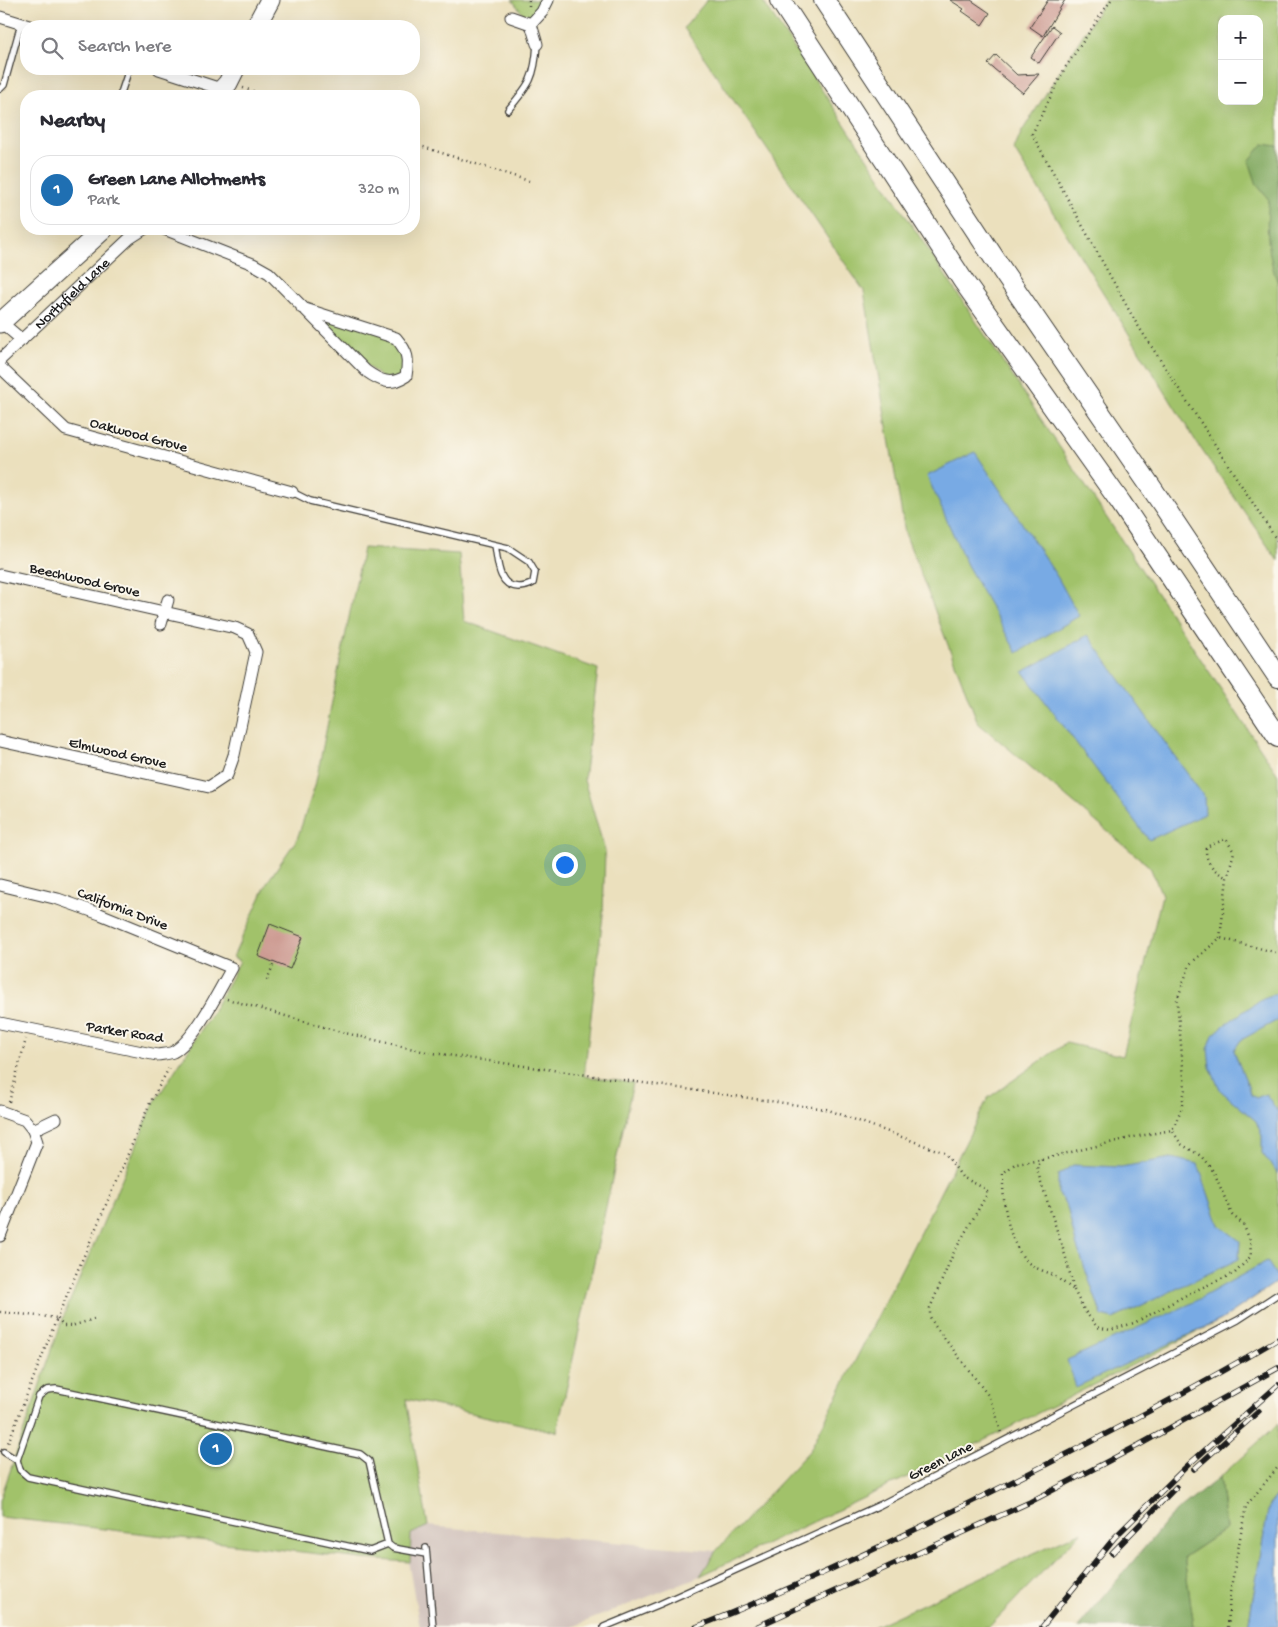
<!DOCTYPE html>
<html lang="en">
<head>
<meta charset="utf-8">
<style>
  body { margin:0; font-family:"Gochi Hand",sans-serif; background:#f2f2f3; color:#2b2b33 }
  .controls { position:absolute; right:15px; top:15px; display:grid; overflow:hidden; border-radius:10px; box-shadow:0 5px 20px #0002 }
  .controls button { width:45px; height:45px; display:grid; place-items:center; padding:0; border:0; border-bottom:1px solid #e1e1e2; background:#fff; color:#2b2b33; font:25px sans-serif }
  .you { position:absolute; left:564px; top:864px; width:18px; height:18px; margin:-12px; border:4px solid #fff; border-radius:50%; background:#1a73e8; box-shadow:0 0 0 8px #1a73e833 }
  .badge { display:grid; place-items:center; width:32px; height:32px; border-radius:50%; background:#1f6fb2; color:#fff; font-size:16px; font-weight:700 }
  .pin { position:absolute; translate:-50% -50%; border:2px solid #fff; box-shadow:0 1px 5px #0006 }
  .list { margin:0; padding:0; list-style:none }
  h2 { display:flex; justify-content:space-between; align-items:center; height:65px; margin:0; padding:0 20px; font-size:21px }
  h2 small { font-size:16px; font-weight:400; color:#7c7c81 }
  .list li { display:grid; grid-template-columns:32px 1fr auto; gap:15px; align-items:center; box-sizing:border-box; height:70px; margin:0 10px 10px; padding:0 10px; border:1px solid #e1e1e2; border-radius:20px }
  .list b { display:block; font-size:19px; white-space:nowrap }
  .list p { margin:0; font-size:16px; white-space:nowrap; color:#7c7c81 }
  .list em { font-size:16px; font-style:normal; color:#7c7c81 }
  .icon { flex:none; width:28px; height:28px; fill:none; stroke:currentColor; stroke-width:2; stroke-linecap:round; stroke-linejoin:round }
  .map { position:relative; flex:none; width:1278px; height:1627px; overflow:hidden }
  .search { position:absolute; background:#fff; box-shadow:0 5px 20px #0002; left:20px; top:20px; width:400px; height:55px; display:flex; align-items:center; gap:12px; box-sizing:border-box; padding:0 18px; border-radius:20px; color:#7c7c81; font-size:19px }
  .panel { position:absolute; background:#fff; box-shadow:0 5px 20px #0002; left:20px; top:90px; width:400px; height:145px; border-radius:20px }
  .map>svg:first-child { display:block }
  .industrial { fill:#cfc0ba }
  .green { fill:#a1c26b; stroke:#5e6f44; fill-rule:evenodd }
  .forest { fill:#80a85f; stroke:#4e623e }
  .water { fill:#78aae4; stroke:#4a6380 }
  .building { fill:#cd9b93 }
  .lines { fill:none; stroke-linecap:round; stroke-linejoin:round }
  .service-casing { stroke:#3b3934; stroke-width:8 }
  .minor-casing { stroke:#3b3934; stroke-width:13 }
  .trunk-casing { stroke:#3b3934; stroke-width:21 }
  .motorway-casing { stroke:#3b3934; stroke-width:22 }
  .path { stroke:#3b3934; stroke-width:2.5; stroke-dasharray:1 4; stroke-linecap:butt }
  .service { stroke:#fff; stroke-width:5.5 }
  .minor { stroke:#fff; stroke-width:11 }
  .trunk { stroke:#fff; stroke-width:19 }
  .motorway { stroke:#fff; stroke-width:20 }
  .rail-casing { stroke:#1c1c1c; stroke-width:5.5 }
  .rail { stroke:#fbf7ec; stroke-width:4; stroke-dasharray:11; stroke-linecap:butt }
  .labels { text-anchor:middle; stroke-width:4; stroke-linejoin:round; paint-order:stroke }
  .street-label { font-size:15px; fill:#1c1c1c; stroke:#fbf7ec }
</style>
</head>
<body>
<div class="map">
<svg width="1278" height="1627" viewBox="0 0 1278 1627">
  <rect width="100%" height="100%" fill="#fbf7ec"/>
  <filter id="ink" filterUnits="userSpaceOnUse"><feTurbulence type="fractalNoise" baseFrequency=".02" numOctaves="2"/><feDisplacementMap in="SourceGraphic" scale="10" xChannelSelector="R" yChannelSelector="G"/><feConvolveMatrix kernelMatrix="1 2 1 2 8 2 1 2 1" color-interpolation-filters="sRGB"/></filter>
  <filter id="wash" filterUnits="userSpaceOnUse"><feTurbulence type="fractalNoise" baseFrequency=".0096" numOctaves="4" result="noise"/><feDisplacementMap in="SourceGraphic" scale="20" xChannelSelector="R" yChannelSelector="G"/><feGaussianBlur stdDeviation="1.12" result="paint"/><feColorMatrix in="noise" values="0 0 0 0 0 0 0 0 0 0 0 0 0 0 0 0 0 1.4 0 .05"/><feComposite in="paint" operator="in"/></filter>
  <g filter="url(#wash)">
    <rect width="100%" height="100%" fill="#ebe0bd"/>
    <!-- industrial -->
    <path class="industrial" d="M 428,1526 L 716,1551 L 700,1576 L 572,1627 L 420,1627 L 409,1567 L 411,1534 Z"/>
    <!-- green -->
    <g class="green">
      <path d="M 512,0 L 548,0 L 531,24 Z"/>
      <path d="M 707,0 L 762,0 L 1278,775 L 1278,1281 L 1221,1320 L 991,1437 L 700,1576 L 716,1551 L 810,1450 L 988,1098 L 1066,1043 L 1123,1056 L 1162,895 L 1150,867 L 978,723 L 905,533 L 864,291 L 684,28 Z"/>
      <path d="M 1105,0 L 1278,0 L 1278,561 L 1197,443 L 1014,150 L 1021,133 ZM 1222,19 L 1259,19 L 1259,101 L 1222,101 Z"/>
      <path d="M 302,308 L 396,338 L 406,376 L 386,382 Z"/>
      <path d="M 363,548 L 459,554 L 464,621 L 598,669 L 584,780 L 605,851 L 603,915 L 584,1076 L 633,1083 L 557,1432 L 406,1399 L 428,1526 L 411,1534 L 410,1562 L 362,1559 L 0,1517 L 0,1500 L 64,1315 L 154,1103 L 212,1013 L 240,961 L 233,957 L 268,881 L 297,839 L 315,786 Z"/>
      <path d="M 1278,1424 L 1278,1494 L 1269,1506 L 1248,1627 L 1194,1627 L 1184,1557 L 1226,1529 L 1220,1477 Z"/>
      <path d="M 1082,1531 L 989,1627 L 873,1627 Z"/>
    </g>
    <!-- forest -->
    <g class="forest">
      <path d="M 1263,144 L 1278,146 L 1278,284 C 1268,258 1265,227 1269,200 L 1257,185 L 1249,161 Z"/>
      <path d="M 1220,1477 L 1226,1529 L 1184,1557 L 1194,1627 L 1078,1627 L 1170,1517 Z"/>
    </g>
    <!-- water -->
    <g class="water">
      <path d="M 975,452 L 1058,578 L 1079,616 L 1017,653 L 967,565 L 927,476 Z"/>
      <path d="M 1088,635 L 1204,797 L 1205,814 L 1149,840 L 1023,672 Z"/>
      <path d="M 1278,993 L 1278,1020 L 1241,1040 L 1234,1050 C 1238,1065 1247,1079 1250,1094 L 1256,1098 L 1266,1094 L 1278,1112 L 1278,1174 L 1262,1153 L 1262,1136 L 1256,1121 L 1221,1091 L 1216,1081 L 1210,1067 L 1208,1049 L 1213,1035 L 1223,1026 L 1263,998 Z"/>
      <path d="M 1171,1158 L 1198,1164 L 1219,1225 L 1240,1241 L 1239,1259 L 1113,1319 L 1102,1316 L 1076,1244 L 1067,1207 L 1058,1193 L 1058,1175 L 1073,1165 L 1121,1167 Z"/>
      <path d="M 1267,1261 L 1278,1278 L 1278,1281 L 1221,1320 L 1076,1387 L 1067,1360 L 1190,1304 Z"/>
      <path d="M 1278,1494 L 1278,1627 L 1248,1627 L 1269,1505 Z"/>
    </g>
    <g id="blocks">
      <!-- building -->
      <g class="building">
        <path d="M 950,0 L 971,0 L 990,13 L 982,25 L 962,11 L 964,9 Z"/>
        <path d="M 1048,0 L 1065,0 L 1043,36 L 1030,27 Z"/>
        <path d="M 1052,26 L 1060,32 L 1039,63 L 1031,57 Z"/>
        <path d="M 996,55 L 1017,75 L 1039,74 L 1023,93 L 988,64 Z"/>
        <path d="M 270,924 L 303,937 L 290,969 L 258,956 Z"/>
      </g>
    </g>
  </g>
  <g filter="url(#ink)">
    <use href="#blocks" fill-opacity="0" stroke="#3b3934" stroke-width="1"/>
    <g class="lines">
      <!-- service casing -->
      <g class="service-casing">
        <g id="service">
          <path d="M 0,89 L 4,85 L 21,24"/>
          <path d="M 120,96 L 129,69"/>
          <path d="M 508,110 C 530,84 535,78 537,44"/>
          <path d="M 292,492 L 310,501 L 508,548 L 529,562 L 535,572 L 533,583 C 528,586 524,587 518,587 C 497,586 498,560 495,545"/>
          <path d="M 4,1452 L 17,1460"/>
          <path d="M 388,1544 L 370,1551 L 28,1477 L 20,1470 L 17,1460 L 39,1396 L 47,1390 L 56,1389 L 360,1454 L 369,1461 L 388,1544 L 393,1548 L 426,1554"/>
          <path d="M 426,1548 L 433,1627"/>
          <path d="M 604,1627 L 660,1604 L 880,1505 L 1238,1320 L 1278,1294"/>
        </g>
      </g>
      <!-- minor casing -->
      <g class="minor-casing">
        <g id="minor">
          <path d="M 0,17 L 29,26"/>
          <path d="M 511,17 L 531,24 L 537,44"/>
          <path d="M 531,24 L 542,12 L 548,0"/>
          <path d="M 159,69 L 221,89"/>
          <path d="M 164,229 L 253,264 L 269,273 L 366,371 C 380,381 391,386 406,376 C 409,359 408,352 396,338 L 302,308"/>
          <path d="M 1,322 L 22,340"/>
          <path id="s1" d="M 0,360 L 130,238 L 144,229"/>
          <path d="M 0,367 L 66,430 L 292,492"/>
          <path d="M 0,575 L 235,628 L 248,634 L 256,652 L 234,755 L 227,775 L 209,787 L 0,741"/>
          <path d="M 161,624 L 168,600"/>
          <path d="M 0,885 L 58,899 L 100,914 L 232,968 C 219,990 195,1040 173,1052 C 169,1054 162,1054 157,1055 L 0,1023"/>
          <path d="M 0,1111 L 25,1120 L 33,1130 L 56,1119"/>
          <path d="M 0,1236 L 37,1142 L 33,1130"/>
        </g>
      </g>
      <!-- trunk casing -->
      <g class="trunk-casing">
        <g id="trunk">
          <path d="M 256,26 L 270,0"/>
          <path d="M 216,96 L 228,83 L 235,69"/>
          <path d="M 0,323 L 104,229"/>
        </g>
      </g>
      <!-- motorway casing -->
      <g class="motorway-casing">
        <g id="motorway">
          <path d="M 780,0 L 964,282 L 1121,503 L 1278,737"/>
          <path d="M 824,0 L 1004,273 L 1153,490 L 1278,677"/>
        </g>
      </g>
      <!-- path -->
      <g class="path">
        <path d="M 529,0 L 529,9"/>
        <path d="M 1111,0 L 1065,68 L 1032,134 L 1135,321 L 1278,542"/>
        <path d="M 243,88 L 269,96"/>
        <path d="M 414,144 L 529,181"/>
        <path d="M 1220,938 L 1227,878 L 1234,852 L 1226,839 L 1206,847 C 1205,863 1214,871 1227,878"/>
        <path d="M 267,980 L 274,963"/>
        <path d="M 227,999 L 341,1032 L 426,1052 L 826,1109 L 945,1153 L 962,1177 L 984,1188 L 987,1192 L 986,1196 L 954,1252 L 930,1308 L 930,1317 L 935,1326 L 987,1394 L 995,1410 L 1001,1433"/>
        <path d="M 9,1102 L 26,1039"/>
        <path d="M 1042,1159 L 1037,1166 L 1038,1173 L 1066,1258 L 1074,1290 C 1067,1285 1059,1279 1051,1274 C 1045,1271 1036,1269 1030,1264 C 1008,1246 1002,1201 1003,1173 L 1016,1163 L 1042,1159 L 1134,1137 L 1172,1130 L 1181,1110 L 1185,1089 L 1177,1000 L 1190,964 L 1220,938 L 1278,953"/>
        <path d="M 1074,1290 L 1084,1310 L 1097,1327 L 1110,1330 L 1134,1323 L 1192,1292 L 1235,1273 L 1251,1256 L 1250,1240 L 1243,1224 L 1232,1215 L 1214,1172 L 1201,1156 L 1181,1144 L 1172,1130"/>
        <path d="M 0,1312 L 57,1318 L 8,1443"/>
        <path d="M 94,1319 L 72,1326 L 63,1326 L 57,1318 L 150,1103 L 170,1066"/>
        <path d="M 1228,1627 L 1230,1593 L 1246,1506 L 1278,1467"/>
      </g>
      <!-- service -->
      <use href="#service" class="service"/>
      <!-- minor -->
      <use href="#minor" class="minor"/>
      <!-- trunk -->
      <use href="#trunk" class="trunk"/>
      <!-- motorway -->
      <use href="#motorway" class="motorway"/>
      <!-- rail casing -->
      <g class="rail-casing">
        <g id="rail">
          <path d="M 1194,1469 L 1259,1411"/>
          <path d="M 1112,1553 L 1176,1487"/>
          <path d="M 696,1627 C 791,1590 883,1546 975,1500 C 1077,1450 1179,1397 1278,1339"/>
          <path d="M 756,1627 L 1030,1502 L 1139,1445 L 1278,1368"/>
          <path d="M 1042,1627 L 1115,1537 L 1187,1466 L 1278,1385"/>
        </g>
      </g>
      <!-- rail -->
      <use href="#rail" class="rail"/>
    </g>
  </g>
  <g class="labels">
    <!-- street labels -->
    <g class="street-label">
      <text dy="5" stroke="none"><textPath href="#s1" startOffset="98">Northfield Lane</textPath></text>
      <text transform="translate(139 434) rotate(15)" y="5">Oakwood Grove</text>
      <text transform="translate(85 579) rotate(13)" y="5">Beechwood Grove</text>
      <text transform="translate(118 752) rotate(13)" y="5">Elmwood Grove</text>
      <text transform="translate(123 908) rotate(21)" y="5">California Drive</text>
      <text transform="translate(125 1031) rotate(9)" y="5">Parker Road</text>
      <text transform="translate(940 1460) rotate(-27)" y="5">Green Lane</text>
    </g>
  </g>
</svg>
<div class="controls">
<button>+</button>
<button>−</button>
</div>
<div class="you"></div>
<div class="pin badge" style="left:216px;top:1449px">1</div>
<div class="search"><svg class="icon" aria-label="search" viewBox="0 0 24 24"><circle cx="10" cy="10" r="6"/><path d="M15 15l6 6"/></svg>Search here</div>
<section class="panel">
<h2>Nearby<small></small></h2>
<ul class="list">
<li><span class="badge">1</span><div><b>Green Lane Allotments</b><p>Park</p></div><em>320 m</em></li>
</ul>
</section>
</div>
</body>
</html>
